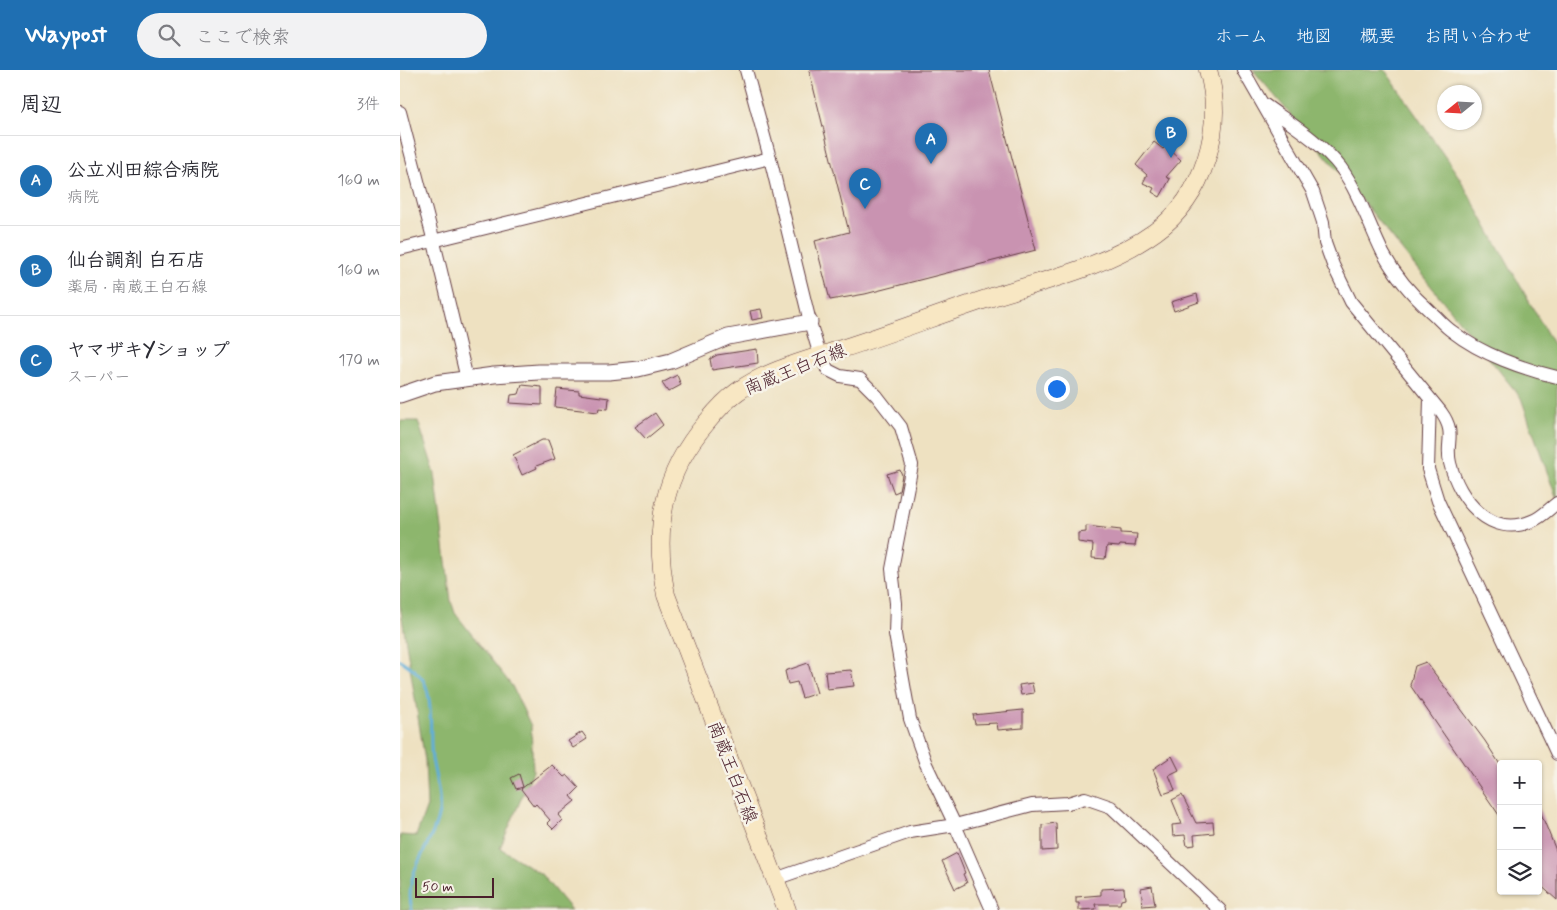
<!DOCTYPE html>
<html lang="ja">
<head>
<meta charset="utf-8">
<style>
  body { margin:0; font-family:Mynerve,"Klee One",sans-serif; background:#f2f2f3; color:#2b2b33 }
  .controls { position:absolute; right:15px; bottom:15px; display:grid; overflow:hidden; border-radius:5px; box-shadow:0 1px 4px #0004 }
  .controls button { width:45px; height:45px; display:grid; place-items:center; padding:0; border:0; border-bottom:1px solid #e1e1e2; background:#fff; color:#2b2b33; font:25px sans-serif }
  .compass { position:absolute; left:1037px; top:15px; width:45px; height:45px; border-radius:50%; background:#fff; box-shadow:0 1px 4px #0004; rotate:252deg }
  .scale { position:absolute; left:15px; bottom:12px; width:79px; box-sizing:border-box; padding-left:5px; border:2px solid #4a1f2b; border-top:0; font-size:14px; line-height:18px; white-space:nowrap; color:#4a1f2b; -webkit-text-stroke:4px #f7f3e8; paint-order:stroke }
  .you { position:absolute; left:656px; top:318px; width:18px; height:18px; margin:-12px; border:4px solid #fff; border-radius:50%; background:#1a73e8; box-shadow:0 0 0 8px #1a73e833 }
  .badge { display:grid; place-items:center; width:32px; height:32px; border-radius:50%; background:#1f6fb2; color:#fff; font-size:16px; font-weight:700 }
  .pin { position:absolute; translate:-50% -41px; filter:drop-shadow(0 1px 2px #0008) }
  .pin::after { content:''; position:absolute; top:26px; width:18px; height:15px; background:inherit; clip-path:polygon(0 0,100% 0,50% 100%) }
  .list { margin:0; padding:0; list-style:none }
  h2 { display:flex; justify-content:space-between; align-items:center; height:65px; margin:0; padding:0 20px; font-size:21px }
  h2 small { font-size:16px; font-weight:400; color:#7c7c81 }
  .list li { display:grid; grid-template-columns:32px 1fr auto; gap:15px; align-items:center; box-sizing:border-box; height:90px; padding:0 20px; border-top:1px solid #e1e1e2 }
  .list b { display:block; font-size:19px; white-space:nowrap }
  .list p { margin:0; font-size:16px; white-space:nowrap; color:#7c7c81 }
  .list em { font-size:16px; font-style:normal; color:#7c7c81 }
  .icon { flex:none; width:28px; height:28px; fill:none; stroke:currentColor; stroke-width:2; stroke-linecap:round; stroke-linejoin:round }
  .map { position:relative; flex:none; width:1157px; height:840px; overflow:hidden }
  header { display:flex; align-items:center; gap:30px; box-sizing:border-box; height:70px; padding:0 25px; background:#1f6fb2; color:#fff }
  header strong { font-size:24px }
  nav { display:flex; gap:28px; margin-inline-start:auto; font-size:18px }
  .search { width:350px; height:45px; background:#f2f2f3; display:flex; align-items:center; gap:12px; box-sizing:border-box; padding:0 18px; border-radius:28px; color:#7c7c81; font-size:19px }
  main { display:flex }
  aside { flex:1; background:#fff }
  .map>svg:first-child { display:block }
  .forest { fill:#8db66d; stroke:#6c6a4c }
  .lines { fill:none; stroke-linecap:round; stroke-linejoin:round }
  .stream { stroke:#5faed9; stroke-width:3 }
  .building { fill:#c993b1 }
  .minor-casing { stroke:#633c42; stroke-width:14 }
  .tertiary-casing { stroke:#633c42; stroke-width:17 }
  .secondary-casing { stroke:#633c42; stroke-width:19 }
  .minor { stroke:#fff; stroke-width:12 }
  .tertiary { stroke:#fff; stroke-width:15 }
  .secondary { stroke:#f8e7c3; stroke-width:18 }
  .labels { text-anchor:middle; stroke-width:5; stroke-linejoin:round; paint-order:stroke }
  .street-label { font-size:18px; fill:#4a1f2b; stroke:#f7f3e8 }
</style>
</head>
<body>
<header>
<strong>Waypost</strong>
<div class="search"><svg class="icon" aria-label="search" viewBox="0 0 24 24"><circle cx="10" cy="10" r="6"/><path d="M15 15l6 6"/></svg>ここで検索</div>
<nav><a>ホーム</a><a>地図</a><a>概要</a><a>お問い合わせ</a></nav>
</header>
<main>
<aside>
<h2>周辺<small>3件</small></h2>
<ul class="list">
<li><span class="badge">A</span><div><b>公立刈田綜合病院</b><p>病院</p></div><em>160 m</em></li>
<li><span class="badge">B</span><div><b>仙台調剤 白石店</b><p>薬局 · 南蔵王白石線</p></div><em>160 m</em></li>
<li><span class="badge">C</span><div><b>ヤマザキYショップ</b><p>スーパー</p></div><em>170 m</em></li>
</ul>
</aside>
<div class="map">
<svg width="1157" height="840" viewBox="0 0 1157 840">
  <rect width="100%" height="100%" fill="#f7f3e8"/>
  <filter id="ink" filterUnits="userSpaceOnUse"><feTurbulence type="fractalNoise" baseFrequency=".02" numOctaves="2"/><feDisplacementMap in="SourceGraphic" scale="10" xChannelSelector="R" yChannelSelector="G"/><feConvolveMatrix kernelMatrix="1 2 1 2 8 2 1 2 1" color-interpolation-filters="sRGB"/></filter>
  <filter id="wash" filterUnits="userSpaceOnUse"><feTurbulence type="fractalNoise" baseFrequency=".0096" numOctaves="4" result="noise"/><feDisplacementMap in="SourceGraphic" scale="20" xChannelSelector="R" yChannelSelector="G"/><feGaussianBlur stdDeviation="1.12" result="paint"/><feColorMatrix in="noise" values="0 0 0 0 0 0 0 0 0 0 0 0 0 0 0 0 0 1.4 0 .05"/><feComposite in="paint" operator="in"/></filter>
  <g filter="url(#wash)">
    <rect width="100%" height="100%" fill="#eee1c1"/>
    <!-- forest -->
    <g class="forest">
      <path d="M 853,0 L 985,0 L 1059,107 L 1157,281 L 1157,430 L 1121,328 L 940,103 Z"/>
      <path d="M 0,351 L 18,351 L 35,404 L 51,531 L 55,543 L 112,616 L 131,656 L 133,701 L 100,778 L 141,804 L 171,840 L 0,840 L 0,765 L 16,766 L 27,736 L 25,691 L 0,535 Z"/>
    </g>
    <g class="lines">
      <!-- stream -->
      <path class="stream" d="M 0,590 C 8,595 18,602 23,610 C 34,627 29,669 32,689 C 35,706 41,725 39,742 C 33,778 2,801 12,840"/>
    </g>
    <g id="blocks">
      <!-- building -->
      <g class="building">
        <path d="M 409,0 L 589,0 L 636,180 L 465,224 L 430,230 L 415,171 L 449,162 Z"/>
        <path d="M 754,72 L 763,79 L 766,76 L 781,90 L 766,107 L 770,109 L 760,127 L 752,122 L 754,118 L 743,113 L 747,105 L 736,95 Z"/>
        <path d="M 797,224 L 799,232 L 774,241 L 771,232 Z"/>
        <path d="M 361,239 L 363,248 L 352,250 L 350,241 Z"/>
        <path d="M 357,279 L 358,293 L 312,300 L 310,289 L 317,285 Z"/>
        <path d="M 277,305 L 281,315 L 268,322 L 262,313 Z"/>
        <path d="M 122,315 L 142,317 L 142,335 L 110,333 L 111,325 L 119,324 Z"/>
        <path d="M 157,319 L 179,321 L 179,324 L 209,328 L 208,339 L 199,338 L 198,342 L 155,337 Z"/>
        <path d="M 255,343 L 263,355 L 246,369 L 235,357 Z"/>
        <path d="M 142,370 L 148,370 L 155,389 L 136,396 L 137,398 L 122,405 L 113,385 Z"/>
        <path d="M 500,400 L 502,405 L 499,421 L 494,423 L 487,404 Z"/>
        <path d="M 686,456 L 721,460 L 721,463 L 737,464 L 735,476 L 720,475 L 719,477 L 707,476 L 705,489 L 692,488 L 693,474 L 678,472 L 678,463 L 686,462 Z"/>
        <path d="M 1026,592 L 1085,671 L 1101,696 L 1101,748 L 1010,615 L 1015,596 Z"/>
        <path d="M 408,593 L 417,623 L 402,628 L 397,612 L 388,614 L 385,601 Z"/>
        <path d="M 451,600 L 454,616 L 427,619 L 425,602 Z"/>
        <path d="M 632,613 L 634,623 L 621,625 L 619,615 Z"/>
        <path d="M 623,640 L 623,658 L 598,660 L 597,653 L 575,654 L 573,645 Z"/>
        <path d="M 182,662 L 187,669 L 173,678 L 168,671 Z"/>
        <path d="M 772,686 L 779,700 L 769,705 L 775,720 L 763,724 L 753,699 Z"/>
        <path d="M 152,695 L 164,707 L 167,705 L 179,718 L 171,726 L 175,731 L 158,745 L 162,750 L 153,759 L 147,753 L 150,750 L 136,734 L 134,736 L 121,719 Z"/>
        <path d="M 119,704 L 123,717 L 116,719 L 111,708 Z"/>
        <path d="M 782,725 L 796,753 L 813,752 L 814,763 L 794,765 L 795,775 L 787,776 L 785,765 L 773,766 L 772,755 L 782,754 L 772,730 Z"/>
        <path d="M 1138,736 L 1157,783 L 1157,830 L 1138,813 Z"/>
        <path d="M 656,753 L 657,780 L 642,781 L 642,755 Z"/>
        <path d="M 557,783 L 565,803 L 563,804 L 567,813 L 555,819 L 542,791 Z"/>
        <path d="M 752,816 L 755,835 L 743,836 L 741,818 Z"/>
        <path d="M 724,818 L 725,829 L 721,830 L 720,834 L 695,834 L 696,839 L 679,840 L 679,833 L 676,833 L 676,827 L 701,825 L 701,819 Z"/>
      </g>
    </g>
  </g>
  <g filter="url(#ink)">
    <use href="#blocks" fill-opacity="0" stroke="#633c42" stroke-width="1"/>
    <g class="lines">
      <!-- minor casing -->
      <g class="minor-casing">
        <g id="minor">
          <path d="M 346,0 L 370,88 L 410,252 L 420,286 L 428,300 L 440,306 L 460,309 L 477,326 L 501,357 L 512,395 L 492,499 L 496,533 L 495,564 L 510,649 L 526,694 L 555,755 L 592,840"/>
          <path d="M 843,0 L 913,122 L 923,152 L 925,173 L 933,195 L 951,232 L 1041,342 C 1057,364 1045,372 1050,393 C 1059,430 1091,469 1132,451 C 1141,448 1149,439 1157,433"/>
          <path d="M 865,35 C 891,54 921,72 941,98 C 959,123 969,155 983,183 C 996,207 1011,224 1031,242 C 1038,248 1044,256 1053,262 C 1081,284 1123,299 1157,307"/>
          <path d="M 0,42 L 34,172 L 67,309"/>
          <path d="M 0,179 L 370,88"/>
          <path d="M 1030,329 L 1028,399 L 1038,431 L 1157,684"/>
          <path d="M 375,809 L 510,762 L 555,755 L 632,735 L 668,733 L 685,728 L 711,737 L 820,840"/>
        </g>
      </g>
      <!-- tertiary casing -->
      <g class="tertiary-casing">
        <path id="tertiary" d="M 0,325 L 35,313 L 94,305 L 139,302 L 209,302 L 238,299 L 271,291 L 328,267 L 410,252"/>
      </g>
      <!-- secondary casing -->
      <g class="secondary-casing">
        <path id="secondary" d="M 387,840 L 266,525 C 253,459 262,404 307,352 C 316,341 326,330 337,322 C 367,300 407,291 441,279 C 491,263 541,244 592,227 C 646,210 708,196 755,162 C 804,127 825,57 808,0"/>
      </g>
      <!-- minor -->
      <use href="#minor" class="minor"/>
      <!-- tertiary -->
      <use href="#tertiary" class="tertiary"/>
      <!-- secondary -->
      <use href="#secondary" class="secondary"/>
    </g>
  </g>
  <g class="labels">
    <!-- street labels -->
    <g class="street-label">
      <text transform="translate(395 299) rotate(-22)" y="6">南蔵王白石線</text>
      <text transform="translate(333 702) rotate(69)" y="6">南蔵王白石線</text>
    </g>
  </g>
</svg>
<div class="controls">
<button>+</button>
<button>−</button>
<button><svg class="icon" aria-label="layers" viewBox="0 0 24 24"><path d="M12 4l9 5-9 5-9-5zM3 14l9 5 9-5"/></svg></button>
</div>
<svg class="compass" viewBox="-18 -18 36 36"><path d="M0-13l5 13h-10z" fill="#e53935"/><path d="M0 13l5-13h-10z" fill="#7c7c81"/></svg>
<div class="scale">50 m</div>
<div class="you"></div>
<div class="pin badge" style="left:531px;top:94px">A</div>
<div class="pin badge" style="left:771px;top:88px">B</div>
<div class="pin badge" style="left:465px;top:139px">C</div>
</div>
</main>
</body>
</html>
